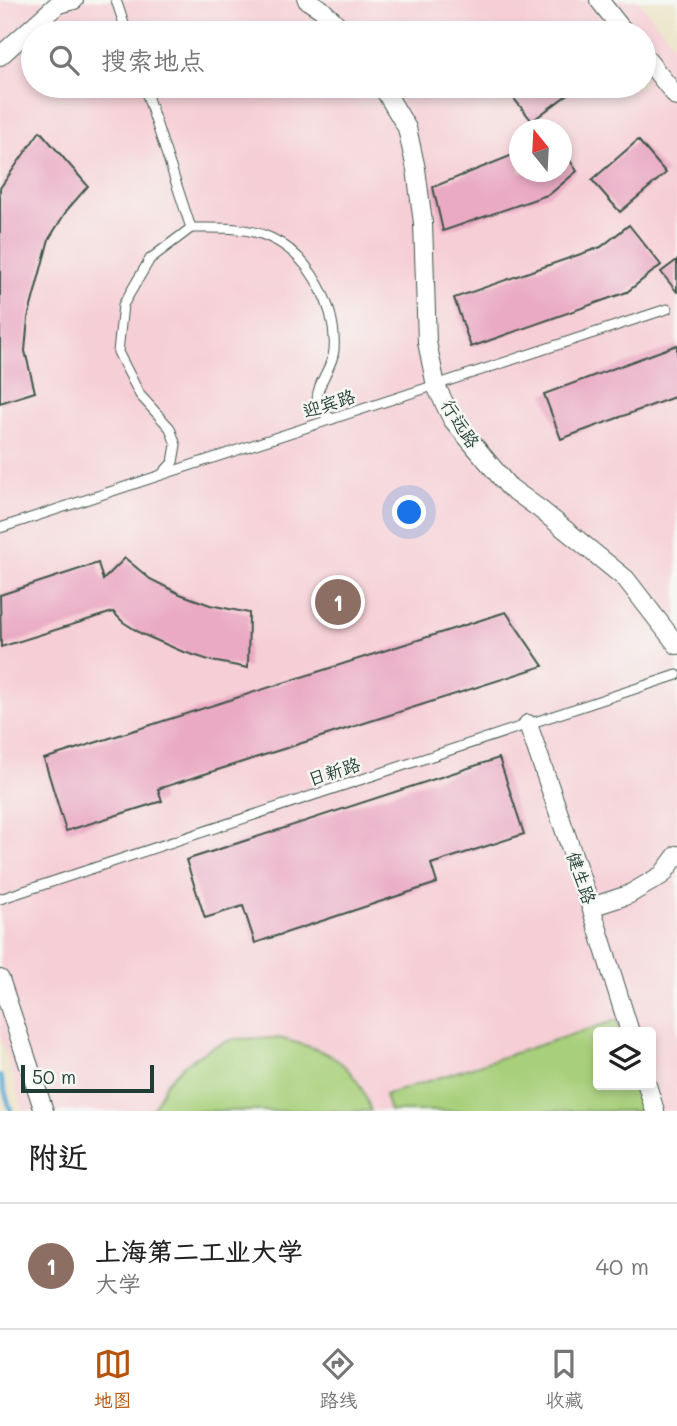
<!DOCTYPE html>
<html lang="zh">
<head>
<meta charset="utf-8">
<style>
  body { margin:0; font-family:Mali,"LXGW WenKai TC",sans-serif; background:#f2f2f2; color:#222 }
  .controls { position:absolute; right:21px; bottom:21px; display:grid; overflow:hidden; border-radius:7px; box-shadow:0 4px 10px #0003 }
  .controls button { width:63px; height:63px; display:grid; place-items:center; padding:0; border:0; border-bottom:2px solid #e0e0e0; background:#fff; color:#222; font:35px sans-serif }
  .compass { position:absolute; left:509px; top:119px; width:63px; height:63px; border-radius:50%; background:#fff; box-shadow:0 4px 10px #0003; rotate:342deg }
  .scale { position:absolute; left:21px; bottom:18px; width:133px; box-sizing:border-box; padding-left:7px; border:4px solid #1f3d34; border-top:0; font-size:19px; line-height:24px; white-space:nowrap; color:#1f3d34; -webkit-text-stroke:5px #f6f6f2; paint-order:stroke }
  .you { position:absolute; left:410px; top:513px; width:24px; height:24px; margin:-18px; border:5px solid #fff; border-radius:50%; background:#1a73e8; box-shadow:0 0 0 10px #1a73e833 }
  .badge { display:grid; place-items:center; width:46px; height:46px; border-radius:50%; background:#b45309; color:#fff; font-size:23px; font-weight:700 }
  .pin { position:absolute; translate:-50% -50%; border:4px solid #fff; box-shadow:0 2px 7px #0006 }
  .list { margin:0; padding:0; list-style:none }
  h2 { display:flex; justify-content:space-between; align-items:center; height:91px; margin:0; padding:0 28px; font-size:30px }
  h2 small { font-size:23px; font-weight:400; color:#767676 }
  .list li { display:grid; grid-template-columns:46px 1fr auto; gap:21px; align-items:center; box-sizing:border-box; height:126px; padding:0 28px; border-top:2px solid #e0e0e0 }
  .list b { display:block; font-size:26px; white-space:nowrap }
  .list p { margin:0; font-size:23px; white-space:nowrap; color:#767676 }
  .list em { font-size:23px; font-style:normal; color:#767676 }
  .icon { flex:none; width:38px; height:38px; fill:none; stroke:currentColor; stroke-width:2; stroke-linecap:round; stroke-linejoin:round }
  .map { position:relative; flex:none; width:677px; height:1111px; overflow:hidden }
  .search { position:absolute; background:#fff; box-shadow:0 4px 10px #0003; left:21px; right:21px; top:21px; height:77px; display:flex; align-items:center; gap:18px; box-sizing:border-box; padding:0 24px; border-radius:38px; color:#767676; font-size:26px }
  .sheet { height:217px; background:#fff }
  nav { display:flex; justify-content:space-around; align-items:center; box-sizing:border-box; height:98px; border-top:2px solid #e0e0e0; background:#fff; font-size:19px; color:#767676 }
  nav a { display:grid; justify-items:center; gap:4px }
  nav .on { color:#b45309 }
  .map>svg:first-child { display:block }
  .built { fill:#f6cfd6; fill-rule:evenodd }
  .green { fill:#a8d07b; stroke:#648658; stroke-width:2 }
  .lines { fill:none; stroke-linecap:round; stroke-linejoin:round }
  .stream { stroke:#5ba9d4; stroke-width:5 }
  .building { fill:#eaaac4 }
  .service-casing { stroke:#3e564a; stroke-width:11 }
  .minor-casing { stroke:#3e564a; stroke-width:20 }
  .service { stroke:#fff; stroke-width:9 }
  .minor { stroke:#fff; stroke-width:18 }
  .labels { text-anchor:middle; stroke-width:5; stroke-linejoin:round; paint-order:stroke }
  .street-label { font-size:18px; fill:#1f3d34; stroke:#f6f6f2 }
</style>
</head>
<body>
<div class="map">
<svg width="677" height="1111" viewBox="0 0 677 1111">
  <rect width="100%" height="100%" fill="#f6f6f2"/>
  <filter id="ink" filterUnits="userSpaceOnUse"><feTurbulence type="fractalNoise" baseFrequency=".0143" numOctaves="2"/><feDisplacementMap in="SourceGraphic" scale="14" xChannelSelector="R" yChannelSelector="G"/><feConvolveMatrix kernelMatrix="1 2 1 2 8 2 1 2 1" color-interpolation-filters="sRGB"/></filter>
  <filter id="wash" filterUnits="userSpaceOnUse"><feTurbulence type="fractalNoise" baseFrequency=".00686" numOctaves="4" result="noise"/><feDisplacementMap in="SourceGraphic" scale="28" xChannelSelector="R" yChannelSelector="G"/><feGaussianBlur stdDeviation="1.57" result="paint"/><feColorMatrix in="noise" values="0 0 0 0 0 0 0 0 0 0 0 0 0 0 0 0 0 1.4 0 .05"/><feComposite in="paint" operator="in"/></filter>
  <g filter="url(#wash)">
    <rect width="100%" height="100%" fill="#ece4c7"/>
    <!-- built -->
    <path class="built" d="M 0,0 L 638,0 L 677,48 L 677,1111 L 23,1111 L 0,1035 ZM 33,33 L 644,33 L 644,86 L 33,86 ZM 520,130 L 562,130 L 562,172 L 520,172 ZM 598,1032 L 651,1032 L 651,1085 L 598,1085 Z"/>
    <!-- green -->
    <g class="green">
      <path d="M 617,1020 L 621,1032 L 598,1032 L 598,1085 L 638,1085 L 647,1111 L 390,1111 L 385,1095 Z"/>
      <path d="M 279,1038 C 329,1051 354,1060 371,1111 L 148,1111 L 153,1109 L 167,1082 L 184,1065 L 209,1049 L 233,1039 Z"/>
    </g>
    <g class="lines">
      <!-- stream -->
      <path class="stream" d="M 0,1076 L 11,1111"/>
    </g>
    <g id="blocks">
      <!-- building -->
      <g class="building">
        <path d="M 504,86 L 579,86 L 532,121 Z"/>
        <path d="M 40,131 L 88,186 L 67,210 L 49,239 L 28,318 L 25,351 L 35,392 L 0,403 L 0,188 Z"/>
        <path d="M 638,140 L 666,173 L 620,212 L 592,180 Z"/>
        <path d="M 562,149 L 577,171 L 550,194 L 443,231 L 433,187 L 520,152 L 520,172 L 562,172 Z"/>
        <path d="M 629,225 L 661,265 L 627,292 L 471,347 L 454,298 L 601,247 Z"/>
        <path d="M 677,260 L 677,292 L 661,272 Z"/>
        <path d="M 677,345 L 677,396 L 561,439 L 544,394 Z"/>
        <path d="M 125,558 L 150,579 L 180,594 L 210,605 L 249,613 L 248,668 L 212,661 L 181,651 L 142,634 L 123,622 L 113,612 L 1,647 L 0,595 L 98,563 L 103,580 Z"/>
        <path d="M 506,612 L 543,666 L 158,789 L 162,801 L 66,831 L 44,759 Z"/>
        <path d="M 499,758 L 524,834 L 431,864 L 437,883 L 255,943 L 243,906 L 205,918 L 186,860 Z"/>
      </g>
    </g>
  </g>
  <g filter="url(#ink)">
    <use href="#blocks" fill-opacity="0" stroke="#3e564a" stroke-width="2"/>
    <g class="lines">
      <!-- service casing -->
      <g class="service-casing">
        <g id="service">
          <path d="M 116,0 L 127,33"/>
          <path d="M 144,86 L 191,228 L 150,259 L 123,305 L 118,352 L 140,395 L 170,428 L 176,445 L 173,462 L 162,474"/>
          <path d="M 191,228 C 218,228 246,226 271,238 C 310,256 337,307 334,350 C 333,367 317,382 317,400 C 317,411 326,415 333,419"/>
          <path d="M 0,528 L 667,309"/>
          <path d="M 0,899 L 677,675"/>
        </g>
      </g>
      <!-- minor casing -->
      <g class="minor-casing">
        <g id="minor">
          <path d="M 307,0 L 321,9 L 346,33"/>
          <path d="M 599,0 L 625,33"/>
          <path d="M 0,56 L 58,4 L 74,0"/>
          <path d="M 644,56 L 677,97"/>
          <path d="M 382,86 L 407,128 L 416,169 L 423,223 L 427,342 L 436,386 L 452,419 L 508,486 L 541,510 L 626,579 L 677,645"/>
          <path d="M 528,724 L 591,907 L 630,1032"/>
          <path d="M 591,907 L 628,895 L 662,875 L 677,855"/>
          <path d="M 0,979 L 44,1111"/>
          <path d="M 647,1085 L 655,1111"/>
        </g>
      </g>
      <!-- service -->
      <use href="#service" class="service"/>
      <!-- minor -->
      <use href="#minor" class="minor"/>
    </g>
  </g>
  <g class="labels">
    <!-- street labels -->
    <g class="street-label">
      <text transform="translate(329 404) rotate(-18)" y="6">迎宾路</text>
      <text transform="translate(460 424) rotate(57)" y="6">行远路</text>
      <text transform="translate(334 772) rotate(-18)" y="6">日新路</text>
      <text transform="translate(581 878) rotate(71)" y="6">健生路</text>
    </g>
  </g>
</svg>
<div class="controls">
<button><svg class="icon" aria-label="layers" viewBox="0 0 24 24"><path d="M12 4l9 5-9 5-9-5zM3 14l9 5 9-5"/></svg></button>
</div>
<svg class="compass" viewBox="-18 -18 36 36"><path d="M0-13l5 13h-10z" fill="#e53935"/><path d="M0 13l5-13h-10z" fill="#767676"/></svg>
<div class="scale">50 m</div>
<div class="you"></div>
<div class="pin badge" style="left:338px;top:602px;background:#8d6e63">1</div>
<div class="search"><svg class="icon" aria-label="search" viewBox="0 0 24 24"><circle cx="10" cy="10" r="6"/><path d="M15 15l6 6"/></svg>搜索地点</div>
</div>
<section class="sheet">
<h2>附近<small></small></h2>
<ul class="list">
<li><span class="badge" style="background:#8d6e63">1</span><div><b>上海第二工业大学</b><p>大学</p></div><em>40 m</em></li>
</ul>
</section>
<nav>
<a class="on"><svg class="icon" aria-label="map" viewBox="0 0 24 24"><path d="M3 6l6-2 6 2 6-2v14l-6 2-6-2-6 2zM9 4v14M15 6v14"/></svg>地图</a>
<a><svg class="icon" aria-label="directions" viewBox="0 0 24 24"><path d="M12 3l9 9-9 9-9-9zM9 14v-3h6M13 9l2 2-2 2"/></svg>路线</a>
<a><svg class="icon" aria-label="saved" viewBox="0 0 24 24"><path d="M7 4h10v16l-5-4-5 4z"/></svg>收藏</a>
</nav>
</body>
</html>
